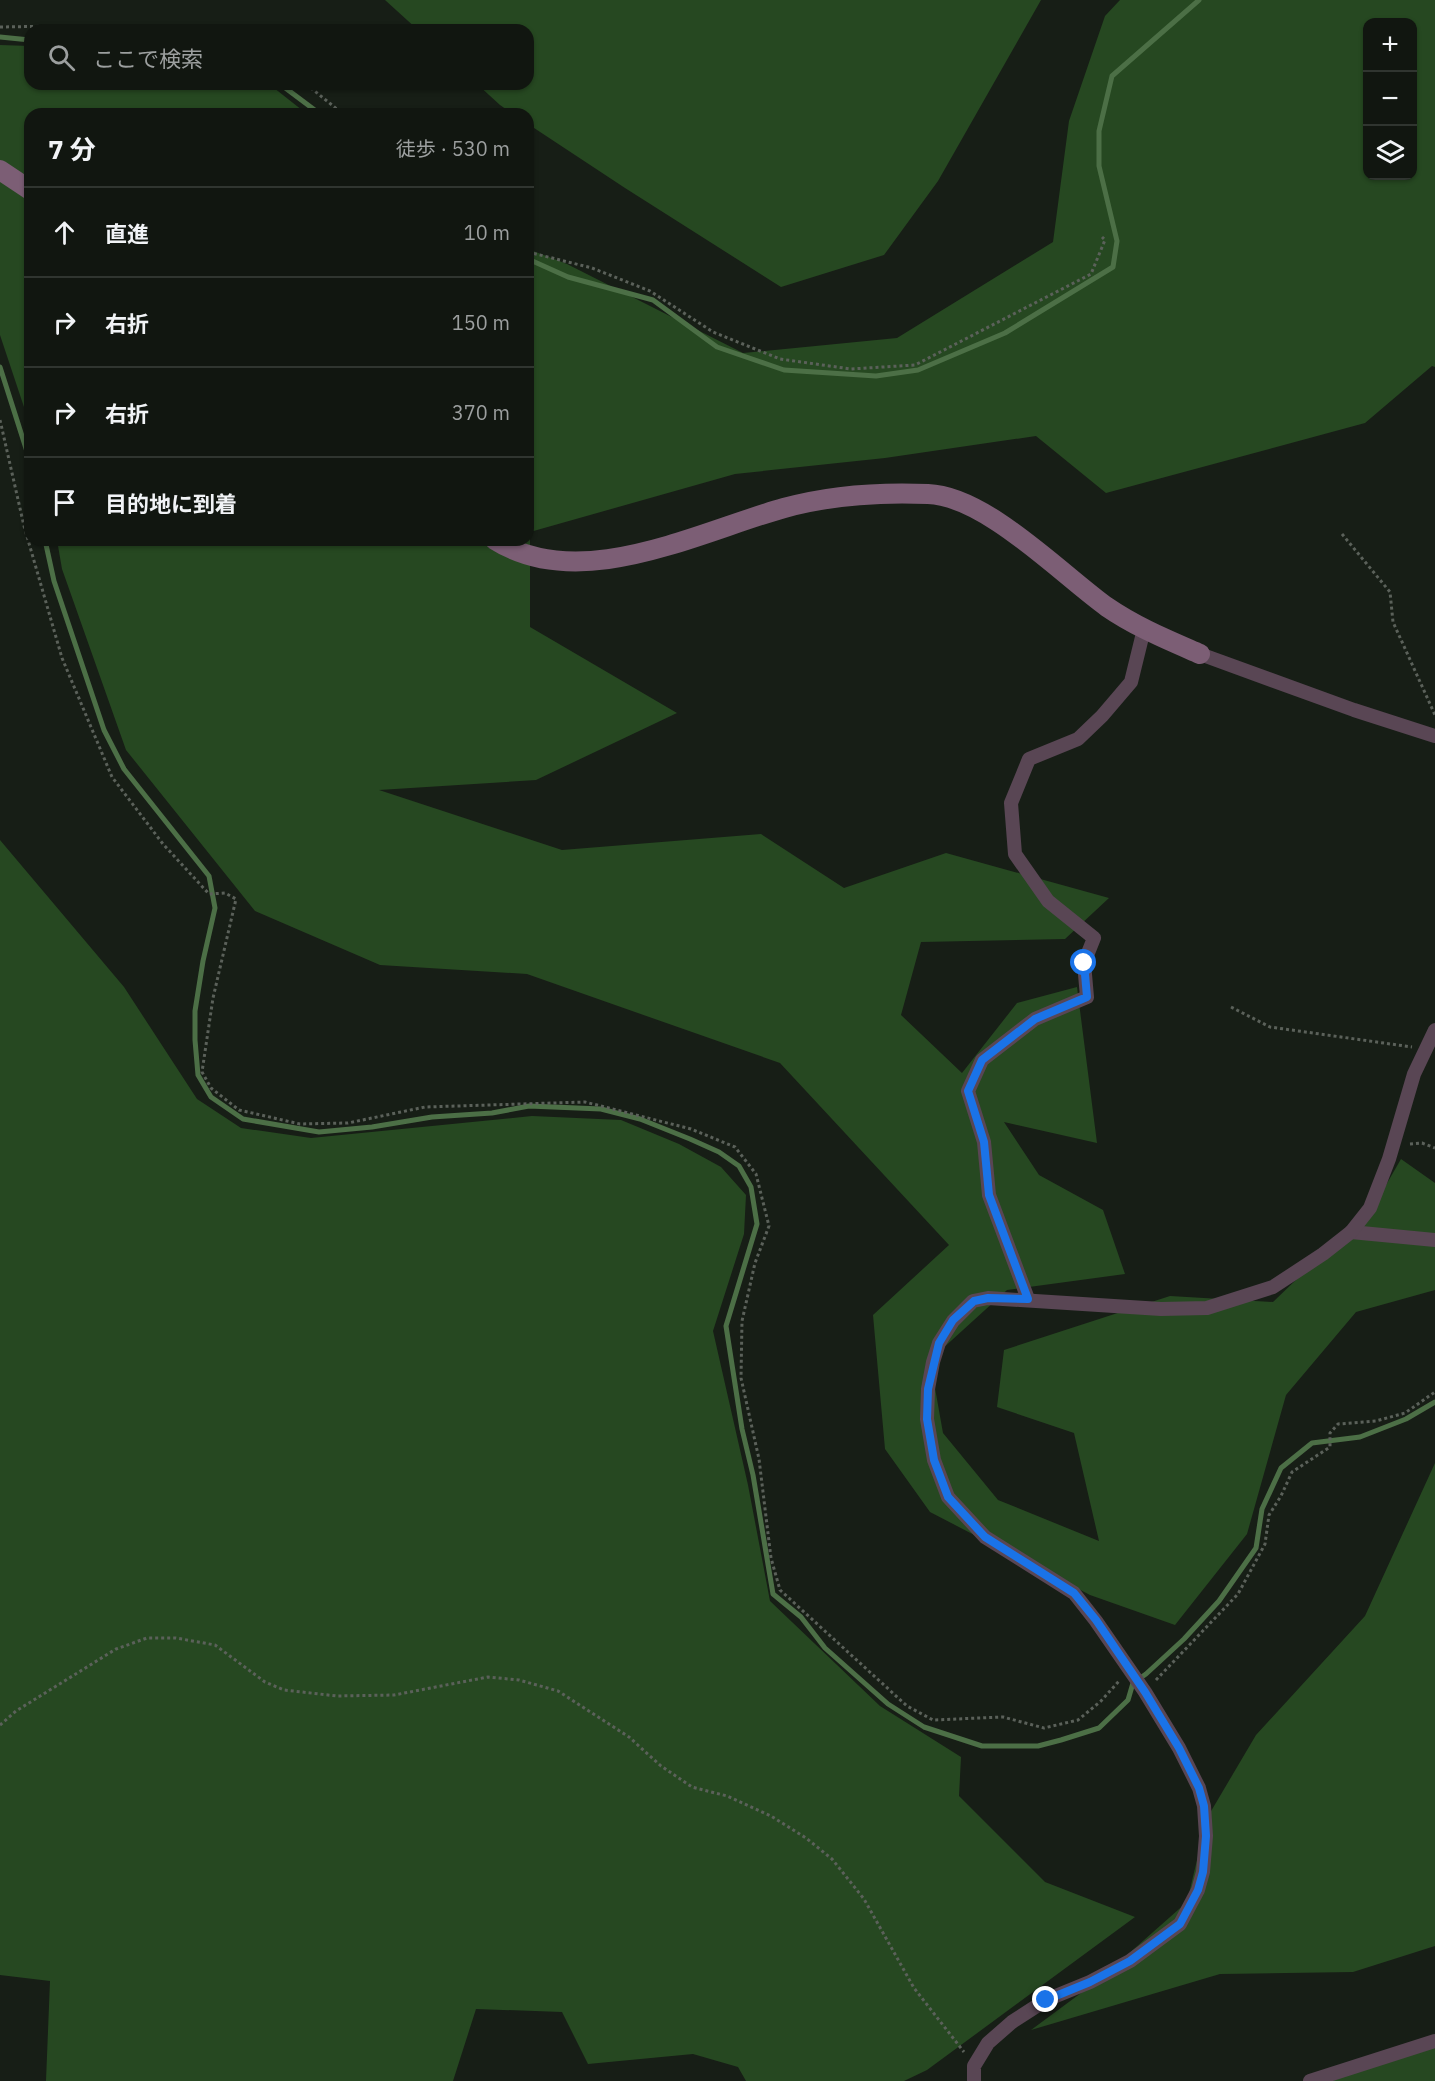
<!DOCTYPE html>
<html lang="ja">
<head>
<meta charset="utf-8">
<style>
  body { margin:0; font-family:"IBM Plex Sans","Noto Sans JP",sans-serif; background:#1a1f19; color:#f1f3f6 }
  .controls { position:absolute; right:18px; top:18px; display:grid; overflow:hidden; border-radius:12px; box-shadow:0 2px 4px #0004 }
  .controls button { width:54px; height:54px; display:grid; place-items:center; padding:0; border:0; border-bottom:2px solid #303530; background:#111610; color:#f1f3f6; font:30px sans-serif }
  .stop { position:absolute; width:18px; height:18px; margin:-14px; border:4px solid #1a73e8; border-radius:50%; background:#fff }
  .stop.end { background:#1a73e8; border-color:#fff; box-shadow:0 2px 6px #0008 }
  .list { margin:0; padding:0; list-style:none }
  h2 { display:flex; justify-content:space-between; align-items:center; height:78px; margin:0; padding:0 24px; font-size:26px }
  h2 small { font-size:20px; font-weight:400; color:#9c9f9f }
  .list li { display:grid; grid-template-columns:39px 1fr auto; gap:18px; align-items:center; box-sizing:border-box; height:90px; padding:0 24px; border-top:2px solid #303530 }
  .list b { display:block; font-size:22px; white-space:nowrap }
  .list em { font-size:20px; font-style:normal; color:#9c9f9f }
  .icon { flex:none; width:33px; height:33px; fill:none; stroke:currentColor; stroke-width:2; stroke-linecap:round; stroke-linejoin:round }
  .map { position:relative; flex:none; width:1435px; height:2081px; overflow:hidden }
  .search { position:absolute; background:#111610; box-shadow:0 2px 4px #0004; left:24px; top:24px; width:510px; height:66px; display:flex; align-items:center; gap:15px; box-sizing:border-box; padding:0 21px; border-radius:18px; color:#9c9f9f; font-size:22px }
  .panel { position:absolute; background:#111610; box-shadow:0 2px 4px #0004; left:24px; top:108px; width:510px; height:438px; border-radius:18px }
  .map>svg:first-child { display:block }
  .forest { fill:#264821; fill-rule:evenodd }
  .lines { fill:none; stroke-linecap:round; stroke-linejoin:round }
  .stream { stroke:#4c6f46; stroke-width:5 }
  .path { stroke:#5b615a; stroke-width:3; stroke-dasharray:3 3; stroke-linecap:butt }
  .street { stroke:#594654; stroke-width:14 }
  .secondary { stroke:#7c5e75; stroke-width:20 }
  .route { stroke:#1a73e8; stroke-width:8 }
</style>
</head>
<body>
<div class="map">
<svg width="1435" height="2081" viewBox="0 0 1435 2081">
  <rect width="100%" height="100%" fill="#171e16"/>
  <!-- forest -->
  <g class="forest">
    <path d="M 385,0 L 1041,0 L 938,181 L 884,255 L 781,287 L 625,188 L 528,124 L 528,114 L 513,114 L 500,105 L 477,84 L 528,84 L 528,30 L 418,30 Z"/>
    <path d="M 1120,0 L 1435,0 L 1435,367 L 1432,366 L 1365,423 L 1106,493 L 1036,436 L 885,458 L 735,474 L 530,532 L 530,627 L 677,713 L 536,780 L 379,790 L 562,850 L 761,834 L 844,888 L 946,853 L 1109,898 L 1065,939 L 921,942 L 901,1015 L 962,1073 L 1017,1003 L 1077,987 L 1097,1143 L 1004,1122 L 1039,1175 L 1103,1210 L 1125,1274 L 1007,1290 L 930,1360 L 943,1433 L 998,1500 L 1099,1541 L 1074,1433 L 997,1407 L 1004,1350 L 1170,1296 L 1273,1302 L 1375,1204 L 1401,1159 L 1435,1183 L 1435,1290 L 1356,1312 L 1286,1395 L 1247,1534 L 1175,1625 L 1090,1595 L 930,1512 L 885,1449 L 873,1315 L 949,1245 L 780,1063 L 527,974 L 380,965 L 255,911 L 126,750 L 62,569 L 57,540 L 528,540 L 528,249 L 567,264 L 743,353 L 897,338 L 1053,242 L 1069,121 L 1105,16 ZM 1368,22 L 1412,22 L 1412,176 L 1368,176 Z"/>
    <path d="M 0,45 L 30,46 L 30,84 L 269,84 L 307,114 L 30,114 L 30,425 L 0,335 Z"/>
    <path d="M 0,840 L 124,987 L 197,1099 L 241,1128 L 311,1138 L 532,1116 L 621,1120 L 679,1144 L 721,1167 L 746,1195 L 744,1234 L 713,1331 L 748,1485 L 770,1601 L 880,1706 L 961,1757 L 959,1796 L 1045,1882 L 1135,1917 L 927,2070 L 904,2081 L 746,2081 L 738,2067 L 693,2054 L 588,2064 L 562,2012 L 476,2009 L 453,2081 L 46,2081 L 50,1981 L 0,1975 Z"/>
    <path d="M 1435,1463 L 1435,1946 L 1353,1972 L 1220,1974 L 1031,2030 L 1100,1979 L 1187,1902 L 1207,1818 L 1256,1735 L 1365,1616 Z"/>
    <path d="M 1435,2046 L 1435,2081 L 1331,2081 Z"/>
  </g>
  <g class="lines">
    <!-- stream -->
    <g class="stream">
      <path d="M 0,37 L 30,40"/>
      <path d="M 280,84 L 320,114"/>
      <path d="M 528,259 L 568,277 L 653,300 L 717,347 L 784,370 L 876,376 L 918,370 L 1005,333 L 1113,267 L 1117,241 L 1099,166 L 1099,131 L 1112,76 L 1199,0"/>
      <path d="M 0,367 L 30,461"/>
      <path d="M 45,540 L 54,581 L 104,730 L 124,769 L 209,876 L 215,908 L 203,961 L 195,1011 L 195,1040 L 198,1075 L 211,1097 L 243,1119 L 319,1132 L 372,1127 L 432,1117 L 492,1113 L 529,1106 L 601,1109 L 640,1119 L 690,1139 L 719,1152 L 739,1166 L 751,1187 L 757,1224 L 726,1326 L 742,1429 L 753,1475 L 773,1594 L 801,1617 L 825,1648 L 888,1704 L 924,1727 L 982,1746 L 1038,1746 L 1061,1740 L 1099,1728 L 1128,1700 L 1133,1683 L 1146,1674 L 1184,1639 L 1219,1601 L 1256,1548 L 1262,1509 L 1281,1468 L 1312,1443 L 1360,1437 L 1406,1419 L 1435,1402"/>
    </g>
    <!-- path -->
    <g class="path">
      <path d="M 0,27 L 61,26 L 110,30"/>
      <path d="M 306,84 L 343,114"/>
      <path d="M 528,252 L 592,268 L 650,291 L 713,332 L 780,359 L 851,369 L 915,365 L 1091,274 L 1105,240 L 1102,237"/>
      <path d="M 0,420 L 24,526 L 62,658 L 112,777 L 163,844 L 209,894 L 225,893 L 236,899 L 213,998 L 202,1072 L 211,1088 L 239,1110 L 300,1124 L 348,1123 L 425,1107 L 585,1102 L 691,1129 L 735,1147 L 756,1174 L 769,1226 L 755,1263 L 742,1321 L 741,1378 L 759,1459 L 771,1558 L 780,1590 L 907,1706 L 933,1720 L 1003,1717 L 1044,1728 L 1078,1720 L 1101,1701 L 1119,1681"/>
      <path d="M 1342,534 L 1390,592 L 1393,622 L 1435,715"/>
      <path d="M 1231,1007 L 1270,1027 L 1412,1047"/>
      <path d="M 1410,1144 L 1422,1143 L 1435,1148"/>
      <path d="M 1156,1680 L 1238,1594 L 1265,1544 L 1269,1515 L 1281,1496 L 1292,1472 L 1330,1447 L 1330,1433 L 1338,1424 L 1376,1421 L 1405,1413 L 1435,1392"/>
      <path d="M 0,1725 L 16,1711 L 116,1649 L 147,1638 L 176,1638 L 215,1645 L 265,1682 L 284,1690 L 337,1696 L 394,1695 L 488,1677 L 519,1680 L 558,1691 L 629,1737 L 661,1766 L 692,1787 L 727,1796 L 771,1816 L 806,1838 L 832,1859 L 864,1899 L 914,1988 L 964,2052"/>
    </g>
    <!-- street -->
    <g class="street">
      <path d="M 1200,654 L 1354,710 L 1435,736"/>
      <path d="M 1351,1232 L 1435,1240"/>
      <path d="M 1028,1299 L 989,1195 L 984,1142 L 968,1091 L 982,1060 L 1035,1019 L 1087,997 L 1084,963 L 1094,938 L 1048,901 L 1015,854 L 1011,803 L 1029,759 L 1078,739 L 1102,716 L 1131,682 L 1144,629"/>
      <path d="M 974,2081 L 974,2066 L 988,2043 L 1012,2022 L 1046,2000 L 1090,1982 L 1130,1961 L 1180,1924 L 1198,1890 L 1203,1872 L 1206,1836 L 1204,1806 L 1199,1788 L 1179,1748 L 1145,1692 L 1096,1621 L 1074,1593 L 985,1537 L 948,1497 L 934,1460 L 927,1419 L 928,1389 L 933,1362 L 939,1343 L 953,1321 L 973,1301 L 988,1298 L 1161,1309 L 1207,1308 L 1273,1287 L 1323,1254 L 1351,1232 L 1370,1208 L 1389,1159 L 1414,1074 L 1435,1030"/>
      <path d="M 1310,2081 L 1435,2041"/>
    </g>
    <!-- secondary -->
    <g class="secondary">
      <path d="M 0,170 L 30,190"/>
      <path d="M 495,540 C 580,594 698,532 784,508 C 831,495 880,492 928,494 C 986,496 1061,574 1107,607 C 1136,627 1168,640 1200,654"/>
    </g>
  </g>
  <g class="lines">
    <!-- route -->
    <path class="route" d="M 1046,2000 L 1090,1982 L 1130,1961 L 1180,1924 L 1198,1890 L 1203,1872 L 1206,1836 L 1204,1806 L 1199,1788 L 1179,1748 L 1145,1692 L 1096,1620 L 1074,1593 L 985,1537 L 948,1497 L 934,1460 L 927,1419 L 928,1389 L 939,1343 L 953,1320 L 974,1301 L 988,1298 L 1028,1299 L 989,1195 L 984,1142 L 968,1091 L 982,1060 L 1035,1019 L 1087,997 L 1084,963"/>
  </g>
</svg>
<div class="controls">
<button>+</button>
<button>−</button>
<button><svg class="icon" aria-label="layers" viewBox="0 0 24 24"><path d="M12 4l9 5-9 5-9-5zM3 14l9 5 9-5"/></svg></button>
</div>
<div class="stop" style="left:1084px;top:963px"></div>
<div class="stop end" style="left:1046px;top:2000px"></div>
<div class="search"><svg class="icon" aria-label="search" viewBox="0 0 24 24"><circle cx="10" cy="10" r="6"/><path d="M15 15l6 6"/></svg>ここで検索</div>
<section class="panel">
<h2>7 分<small>徒歩 · 530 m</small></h2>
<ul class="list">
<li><svg class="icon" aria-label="ahead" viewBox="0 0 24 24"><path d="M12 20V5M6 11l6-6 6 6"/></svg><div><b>直進</b></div><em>10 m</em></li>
<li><svg class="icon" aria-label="right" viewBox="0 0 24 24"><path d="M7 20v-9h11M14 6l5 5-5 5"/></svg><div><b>右折</b></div><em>150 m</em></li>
<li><svg class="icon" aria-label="right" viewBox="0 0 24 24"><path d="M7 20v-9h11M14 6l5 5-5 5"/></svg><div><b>右折</b></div><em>370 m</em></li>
<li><svg class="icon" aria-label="arrive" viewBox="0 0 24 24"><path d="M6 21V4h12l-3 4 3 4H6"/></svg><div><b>目的地に到着</b></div></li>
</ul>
</section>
</div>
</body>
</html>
